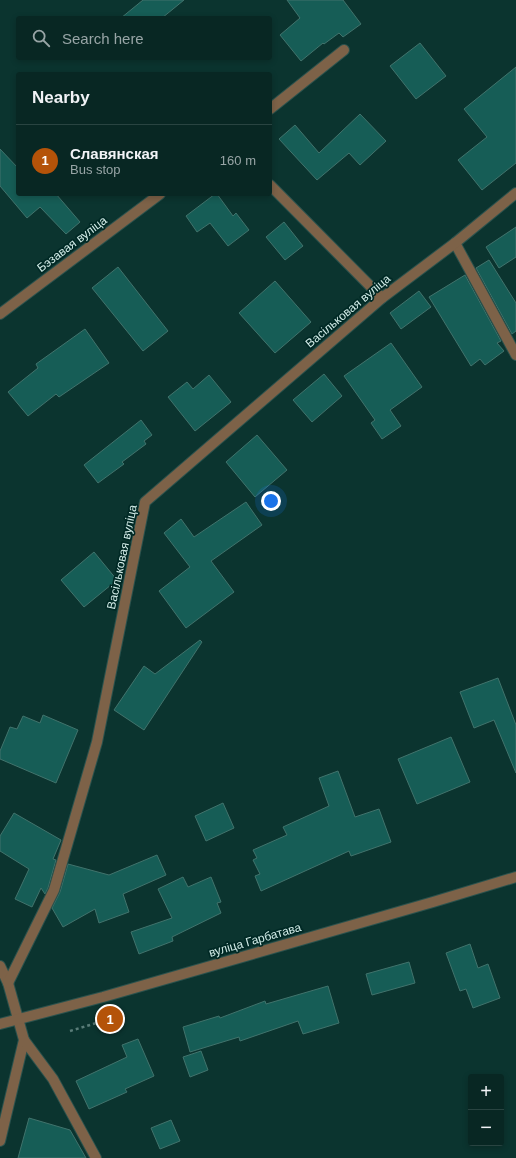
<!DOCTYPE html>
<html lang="en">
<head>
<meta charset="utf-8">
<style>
  body { margin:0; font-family:Arial,sans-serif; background:#163330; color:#f1f3f6 }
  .controls { position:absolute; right:12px; bottom:12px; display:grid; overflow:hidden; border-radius:4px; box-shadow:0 2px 6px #0003 }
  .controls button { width:36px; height:36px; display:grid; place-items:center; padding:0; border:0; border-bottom:1px solid #294441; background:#082723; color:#f1f3f6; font:20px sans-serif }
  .you { position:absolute; left:271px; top:501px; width:14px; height:14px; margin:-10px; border:3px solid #fff; border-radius:50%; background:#1a73e8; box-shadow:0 0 0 6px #1a73e833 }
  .badge { display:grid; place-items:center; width:26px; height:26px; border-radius:50%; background:#b45309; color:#fff; font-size:13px; font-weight:700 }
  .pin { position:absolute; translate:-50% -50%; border:2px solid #fff; box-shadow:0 1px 4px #0006 }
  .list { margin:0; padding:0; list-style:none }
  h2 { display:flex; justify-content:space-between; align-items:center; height:52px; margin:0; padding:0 16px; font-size:17px }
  h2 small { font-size:13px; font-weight:400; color:#98a5a6 }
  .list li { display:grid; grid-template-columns:26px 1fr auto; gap:12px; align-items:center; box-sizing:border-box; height:72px; padding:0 16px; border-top:1px solid #294441 }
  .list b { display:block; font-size:15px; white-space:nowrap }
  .list p { margin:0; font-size:13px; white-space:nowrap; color:#98a5a6 }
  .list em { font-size:13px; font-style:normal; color:#98a5a6 }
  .icon { flex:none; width:22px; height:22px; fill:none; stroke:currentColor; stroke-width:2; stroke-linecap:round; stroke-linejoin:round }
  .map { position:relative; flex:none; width:516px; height:1158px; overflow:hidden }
  .search { position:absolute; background:#082723; box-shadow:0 2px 6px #0003; left:16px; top:16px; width:256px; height:44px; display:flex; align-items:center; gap:10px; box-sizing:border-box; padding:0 14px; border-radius:4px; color:#98a5a6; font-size:15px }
  .panel { position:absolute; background:#082723; box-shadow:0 2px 6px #0003; left:16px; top:72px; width:256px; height:124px; border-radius:4px }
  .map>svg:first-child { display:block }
  .building { fill:#165d56; stroke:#41736c }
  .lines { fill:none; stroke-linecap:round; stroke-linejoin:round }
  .lane-casing { stroke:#2b524d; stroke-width:12 }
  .street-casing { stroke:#2b524d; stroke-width:12 }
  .path { stroke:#597c78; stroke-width:2.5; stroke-dasharray:3 3; stroke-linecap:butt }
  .lane { stroke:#7d6248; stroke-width:10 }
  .street { stroke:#7d6248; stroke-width:10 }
  .labels { text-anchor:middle; stroke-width:3.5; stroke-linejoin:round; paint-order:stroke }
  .street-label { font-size:12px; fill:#d3ede9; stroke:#002925 }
</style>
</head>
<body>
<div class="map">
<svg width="516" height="1158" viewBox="0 0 516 1158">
  <rect width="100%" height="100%" fill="#0b342f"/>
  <!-- building -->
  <g class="building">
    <path d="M 143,0 L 184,0 L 162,18 L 121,18 Z"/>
    <path d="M 287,0 L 343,0 L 361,24 L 343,37 L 339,33 L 324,44 L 323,43 L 301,61 L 280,35 L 300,18 Z"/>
    <path d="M 420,43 L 446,76 L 416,99 L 390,66 Z"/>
    <path d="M 516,67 L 516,163 L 482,190 L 458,160 L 487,137 L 464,109 Z"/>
    <path d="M 360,114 L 386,141 L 360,165 L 349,153 L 317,180 L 279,139 L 295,125 L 319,153 Z"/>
    <path d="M 0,149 L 18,168 L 18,194 L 56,194 L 80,222 L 66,234 L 40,207 L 27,218 L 0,186 Z"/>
    <path d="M 215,194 L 217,194 L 233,216 L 236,213 L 249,230 L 228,246 L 210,223 L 197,232 L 186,216 Z"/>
    <path d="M 284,222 L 303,246 L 285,260 L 266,237 Z"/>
    <path d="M 516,227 L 516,257 L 499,268 L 486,247 Z"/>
    <path d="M 489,260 L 516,303 L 516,331 L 512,334 L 476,268 Z"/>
    <path d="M 118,267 L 168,331 L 143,351 L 92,288 Z"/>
    <path d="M 465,275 L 501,341 L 497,343 L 504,351 L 485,365 L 480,359 L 471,366 L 429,297 Z"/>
    <path d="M 275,281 L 311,322 L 275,353 L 239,313 Z"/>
    <path d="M 419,291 L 431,307 L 401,329 L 390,313 Z"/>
    <path d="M 85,329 L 109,363 L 59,397 L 56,394 L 28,416 L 8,392 L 38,368 L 36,364 Z"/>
    <path d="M 391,343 L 422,387 L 390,410 L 401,426 L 382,439 L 371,423 L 375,420 L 344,376 Z"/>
    <path d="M 324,374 L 342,396 L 312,422 L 293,400 Z"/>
    <path d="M 209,375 L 231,402 L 195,431 L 168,397 L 187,382 L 193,389 Z"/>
    <path d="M 141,420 L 152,435 L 144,441 L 146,444 L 122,462 L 124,464 L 98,483 L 84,465 Z"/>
    <path d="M 257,435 L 287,470 L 255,497 L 226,462 Z"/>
    <path d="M 246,502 L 262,525 L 211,561 L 234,592 L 186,628 L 159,591 L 190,567 L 164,533 L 181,519 L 194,537 Z"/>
    <path d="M 94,552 L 117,580 L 84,607 L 61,580 Z"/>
    <path d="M 200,640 L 202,642 L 144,730 L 114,710 L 144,666 L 155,674 Z"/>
    <path d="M 498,678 L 516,725 L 516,773 L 494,720 L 474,728 L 460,692 Z"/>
    <path d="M 43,715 L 78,730 L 56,783 L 0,759 L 0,751 L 10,727 L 17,729 L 23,716 L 40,723 Z"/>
    <path d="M 451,737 L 470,782 L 417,804 L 398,759 Z"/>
    <path d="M 338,771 L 355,817 L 379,809 L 391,842 L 351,856 L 349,851 L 261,891 L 255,876 L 260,874 L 253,860 L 257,858 L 253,850 L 287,835 L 283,827 L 329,806 L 319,778 Z"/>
    <path d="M 223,803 L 234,828 L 206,841 L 195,816 Z"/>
    <path d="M 14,813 L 61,840 L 53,859 L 56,860 L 48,888 L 45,894 L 41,888 L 32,907 L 15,899 L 29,869 L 0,851 L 0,836 Z"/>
    <path d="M 157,855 L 166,875 L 123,894 L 129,912 L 99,923 L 95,909 L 63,927 L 52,908 L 60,892 L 68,864 L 109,875 Z"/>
    <path d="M 183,877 L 188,887 L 211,877 L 221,902 L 217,903 L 221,913 L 172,937 L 173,941 L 139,954 L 131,932 L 172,918 L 158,889 Z"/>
    <path d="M 470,944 L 478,968 L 488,964 L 500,998 L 473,1008 L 466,989 L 460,991 L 446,953 Z"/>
    <path d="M 409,962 L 415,983 L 372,995 L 366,974 Z"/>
    <path d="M 328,986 L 339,1023 L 303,1034 L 298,1021 L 240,1041 L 239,1037 L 190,1052 L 183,1027 L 219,1016 L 220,1018 L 265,1001 L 266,1004 Z"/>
    <path d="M 138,1039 L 154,1076 L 125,1089 L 127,1092 L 89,1109 L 76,1081 L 127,1057 L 122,1045 Z"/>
    <path d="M 201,1051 L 208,1070 L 190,1077 L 183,1057 Z"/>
    <path d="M 29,1118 L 70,1130 L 86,1158 L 18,1158 Z"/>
    <path d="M 171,1120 L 180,1141 L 160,1149 L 151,1128 Z"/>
  </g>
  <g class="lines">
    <!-- lane casing -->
    <g class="lane-casing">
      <path id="lane" d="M 455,243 L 516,355"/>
    </g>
    <!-- street casing -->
    <g class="street-casing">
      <g id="street">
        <path d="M 270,109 L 344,50"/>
        <path d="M 270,185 L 382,298"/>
        <path d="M 0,314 L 160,194"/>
        <path d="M 0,966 L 8,983 L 24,1040 L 0,1141"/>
        <path d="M 8,983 L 54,890 L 97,742 L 145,502 L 382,298 L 455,243 L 516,193"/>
        <path d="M 0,1024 L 103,997 L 433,902 L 516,877"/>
        <path d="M 24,1040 L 53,1079 L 96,1158"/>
      </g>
    </g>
    <!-- path -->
    <path class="path" d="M 70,1031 L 123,1015"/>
    <!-- lane -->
    <use href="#lane" class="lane"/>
    <!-- street -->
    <use href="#street" class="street"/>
  </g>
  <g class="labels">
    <!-- street labels -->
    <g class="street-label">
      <text transform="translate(72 244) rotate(-37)" y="4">Бэзавая вуліца</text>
      <text transform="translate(348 311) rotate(-40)" y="4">Васільковая вуліца</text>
      <text transform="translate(122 557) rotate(-78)" y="4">Васільковая вуліца</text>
      <text transform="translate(255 940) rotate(-16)" y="4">вуліца Гарбатава</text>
    </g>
  </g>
</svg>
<div class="controls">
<button>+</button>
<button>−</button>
</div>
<div class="you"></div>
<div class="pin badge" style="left:110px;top:1019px">1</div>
<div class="search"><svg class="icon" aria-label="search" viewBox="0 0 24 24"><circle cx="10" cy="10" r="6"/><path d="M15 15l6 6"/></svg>Search here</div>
<section class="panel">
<h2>Nearby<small></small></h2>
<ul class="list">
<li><span class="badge">1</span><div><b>Славянская</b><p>Bus stop</p></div><em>160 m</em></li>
</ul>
</section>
</div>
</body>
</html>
